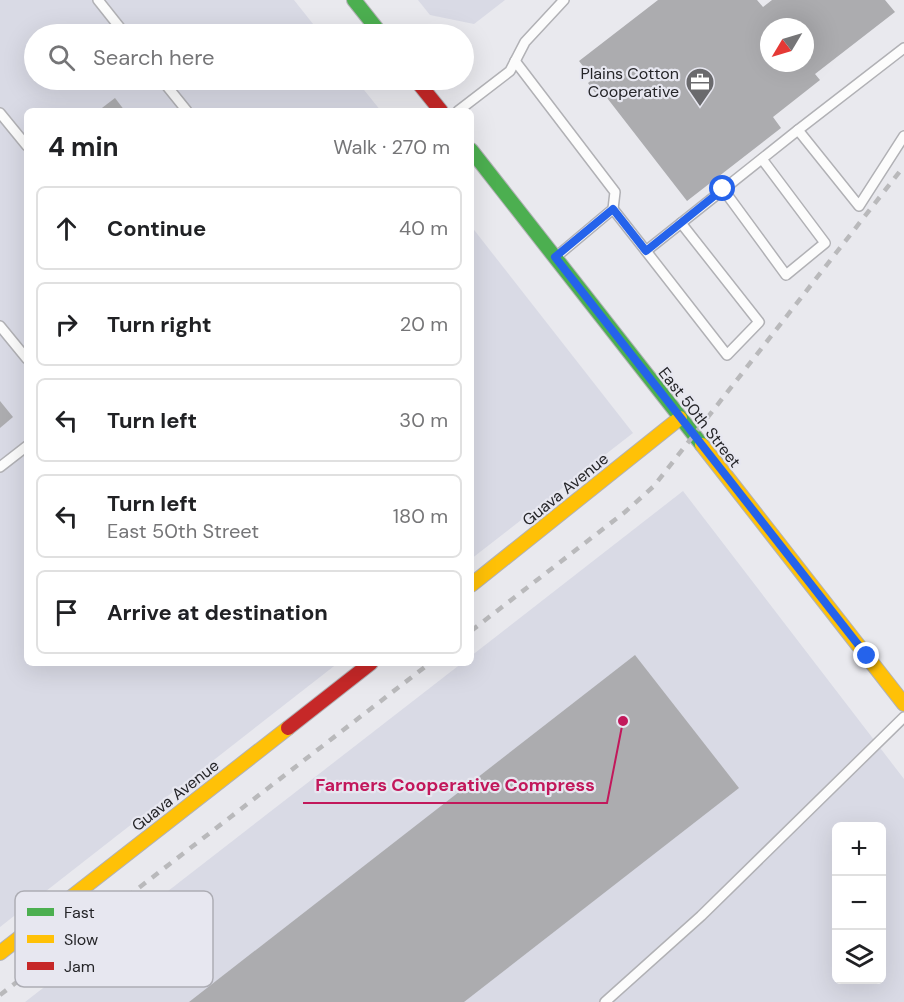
<!DOCTYPE html>
<html lang="en">
<head>
<meta charset="utf-8">
<style>
  body { margin:0; font-family:"DM Sans",sans-serif; background:#f6f6f6; color:#202124 }
  .controls { position:absolute; right:18px; bottom:18px; display:grid; overflow:hidden; border-radius:9px; box-shadow:0 6px 24px #0002 }
  .controls button { width:54px; height:54px; display:grid; place-items:center; padding:0; border:0; border-bottom:2px solid #e0e0e0; background:#fff; color:#202124; font:30px sans-serif }
  .compass { position:absolute; left:760px; top:18px; width:54px; height:54px; border-radius:50%; background:#fff; box-shadow:0 6px 24px #0002; rotate:232deg }
  .stop { position:absolute; width:18px; height:18px; margin:-14px; border:4px solid #2563eb; border-radius:50%; background:#fff }
  .stop.end { background:#2563eb; border-color:#fff; box-shadow:0 2px 6px #0008 }
  .list { margin:0; padding:0; list-style:none }
  h2 { display:flex; justify-content:space-between; align-items:center; height:78px; margin:0; padding:0 24px; font-size:26px }
  h2 small { font-size:20px; font-weight:400; color:#757577 }
  .list li { display:grid; grid-template-columns:39px 1fr auto; gap:18px; align-items:center; box-sizing:border-box; height:84px; margin:0 12px 12px; padding:0 12px; border:2px solid #e0e0e0; border-radius:9px }
  .list b { display:block; font-size:22px; white-space:nowrap }
  .list p { margin:0; font-size:20px; white-space:nowrap; color:#757577 }
  .list em { font-size:20px; font-style:normal; color:#757577 }
  .icon { flex:none; width:33px; height:33px; fill:none; stroke:currentColor; stroke-width:2; stroke-linecap:round; stroke-linejoin:round }
  .map { position:relative; flex:none; width:904px; height:1002px; overflow:hidden }
  .search { position:absolute; background:#fff; box-shadow:0 6px 24px #0002; left:24px; top:24px; width:450px; height:66px; display:flex; align-items:center; gap:15px; box-sizing:border-box; padding:0 21px; border-radius:33px; color:#757577; font-size:22px }
  .panel { position:absolute; background:#fff; box-shadow:0 6px 24px #0002; left:24px; top:108px; width:450px; height:558px; border-radius:9px }
  .map>svg:first-child { display:block }
  .built { fill:#d9dae5; fill-rule:evenodd }
  .building { fill:#acacaf; fill-rule:evenodd }
  .lines { fill:none; stroke-linecap:round; stroke-linejoin:round }
  .lane-casing { stroke:#b1b1b5; stroke-width:12 }
  .fast-casing { stroke:#b1b1b5; stroke-width:16 }
  .slow-casing { stroke:#b1b1b5; stroke-width:16 }
  .jam-casing { stroke:#b1b1b5; stroke-width:16 }
  .lane { stroke:#fcfcfc; stroke-width:9 }
  .fast { stroke:#4caf50; stroke-width:14 }
  .slow { stroke:#ffc107; stroke-width:14 }
  .jam { stroke:#c62828; stroke-width:14 }
  .rail { stroke:#b9b9bb; stroke-width:4.5; stroke-dasharray:8 8; stroke-linecap:butt }
  .route { stroke:#2563eb; stroke-width:8 }
  .labels { text-anchor:middle; stroke-width:4.5; stroke-linejoin:round; paint-order:stroke }
  .poi-label { font-size:16px; fill:#252528; stroke:#e7e7f0; text-anchor:end }
  .street-label { font-size:16px; fill:#252528; stroke:#e7e7f0 }
  .key { fill:#e7e7f0; stroke:#adadb4; stroke-width:1.5 }
  .key-label { font-size:16px; fill:#252528 }
  .leader { fill:none; stroke:#c2185b; stroke-width:2 }
  .callout-dot { fill:#c2185b; stroke:#e7e7f0; stroke-width:2 }
  .callout-label { font-size:18px; text-anchor:middle; font-weight:bold; fill:#c2185b; stroke:#e7e7f0; stroke-width:4.5; stroke-linejoin:round; paint-order:stroke }
</style>
</head>
<body>
<div class="map">
<svg width="904" height="1002" viewBox="0 0 904 1002">
  <rect width="100%" height="100%" fill="#e9e9ee"/>
  <!-- built -->
  <g class="built">
    <path d="M 0,0 L 294,0 L 321,34 L 34,34 L 34,80 L 356,80 L 381,111 L 27,111 L 27,663 L 338,663 L 0,927 Z"/>
    <path d="M 418,0 L 505,0 L 474,24 L 430,15 Z"/>
    <path d="M 471,226 L 633,433 L 471,559 Z"/>
    <path d="M 683,491 L 904,779 L 904,1002 L 25,1002 L 462,663 L 471,663 L 471,656 ZM 836,826 L 882,826 L 882,980 L 836,980 Z"/>
  </g>
  <!-- building -->
  <g class="building">
    <path d="M 658,0 L 757,0 L 763,7 L 772,0 L 885,0 L 895,12 L 815,74 L 820,80 L 773,117 L 781,128 L 687,201 L 604,94 L 599,98 L 588,83 L 593,79 L 579,61 ZM 769,27 L 805,27 L 805,63 L 769,63 Z"/>
    <path d="M 115,98 L 125,111 L 98,111 Z"/>
    <path d="M 0,401 L 13,417 L 0,428 Z"/>
    <path d="M 635,655 L 739,788 L 464,1002 L 189,1002 Z"/>
  </g>
  <g class="lines">
    <!-- lane casing -->
    <g class="lane-casing">
      <g id="lane">
        <path d="M 98,0 L 125,34"/>
        <path d="M 515,61 L 615,192 L 613,209"/>
        <path d="M 162,80 L 187,111"/>
        <path d="M 458,111 L 510,71 L 525,42 L 564,0"/>
        <path d="M 0,113 L 27,146"/>
        <path d="M 798,130 L 904,48"/>
        <path d="M 723,189 L 786,275 L 825,243 L 762,159"/>
        <path d="M 646,251 L 727,355 L 759,322 L 681,223"/>
        <path d="M 557,256 L 613,209 L 646,251 L 798,130 L 859,206 L 904,136"/>
        <path d="M 0,326 L 27,359"/>
        <path d="M 0,467 L 27,446"/>
        <path d="M 605,1002 L 701,916 L 904,717"/>
      </g>
    </g>
    <!-- fast casing -->
    <g class="fast-casing">
      <g id="fast">
        <path d="M 354,0 L 381,34"/>
        <path d="M 471,150 L 702,445"/>
      </g>
    </g>
    <!-- slow casing -->
    <g class="slow-casing">
      <g id="slow">
        <path d="M 702,445 L 904,704"/>
        <path d="M 471,585 L 680,418"/>
        <path d="M 0,953 L 288,728"/>
      </g>
    </g>
    <!-- jam casing -->
    <g class="jam-casing">
      <g id="jam">
        <path d="M 416,80 L 441,111"/>
        <path d="M 288,728 L 371,663"/>
      </g>
    </g>
    <!-- lane -->
    <use href="#lane" class="lane"/>
    <!-- fast -->
    <use href="#fast" class="fast"/>
    <!-- slow -->
    <use href="#slow" class="slow"/>
    <!-- jam -->
    <use href="#jam" class="jam"/>
    <!-- rail -->
    <g class="rail">
      <path d="M 471,631 L 625,512 L 654,486 L 904,166"/>
      <path d="M 0,995 L 430,663"/>
    </g>
  </g>
  <g class="lines">
    <!-- route -->
    <path class="route" d="M 723,189 L 646,251 L 613,209 L 555,257 L 867,656"/>
  </g>
  <!-- icons -->
  <defs>
    <g id="office-pin" transform="scale(1.5)"><path d="M0 17L-7.5 6A9.5 9.5 0 1 1 7.5 6Z" fill="#6a6a6d" stroke="#e7e7f0"/><path d="M-6-3h4V-5.5h4V-3h4V5H-6ZM-1-4.5V-3h2v-1.5ZM-6 0V1H6V0Z" fill="#fff"/></g>
  </defs>
  <g fill-rule="evenodd">
    <use href="#office-pin" x="700" y="82"/>
  </g>
  <g class="labels">
    <!-- poi labels -->
    <g class="poi-label">
      <text x="679" y="79">Plains Cotton<tspan x="679" dy="18">Cooperative</tspan></text>
    </g>
    <!-- street labels -->
    <g class="street-label">
      <text transform="translate(700 417) rotate(52)" y="6">East 50th Street</text>
      <text transform="translate(565 489) rotate(-39)" y="6">Guava Avenue</text>
      <text transform="translate(175 795) rotate(-38)" y="6">Guava Avenue</text>
    </g>
  </g>
  <!-- legend -->
  <rect x="15" y="891" width="198" height="96" rx="9" class="key"/>
  <rect x="27" y="908" width="27" height="8" fill="#4caf50"/>
  <rect x="27" y="935" width="27" height="8" fill="#ffc107"/>
  <rect x="27" y="962" width="27" height="8" fill="#c62828"/>
  <g class="key-label">
    <text x="64" y="918">Fast</text>
    <text x="64" y="945">Slow</text>
    <text x="64" y="972">Jam</text>
  </g>
  <!-- callouts -->
  <path class="leader" d="M623 721L607 803H303"/>
  <circle class="callout-dot" cx="623" cy="721" r="6"/>
  <g class="callout-label">
    <text x="455" y="791">Farmers Cooperative Compress</text>
  </g>
</svg>
<div class="controls">
<button>+</button>
<button>−</button>
<button><svg class="icon" aria-label="layers" viewBox="0 0 24 24"><path d="M12 4l9 5-9 5-9-5zM3 14l9 5 9-5"/></svg></button>
</div>
<svg class="compass" viewBox="-18 -18 36 36"><path d="M0-13l5 13h-10z" fill="#e53935"/><path d="M0 13l5-13h-10z" fill="#757577"/></svg>
<div class="stop" style="left:723px;top:189px"></div>
<div class="stop end" style="left:867px;top:656px"></div>
<div class="search"><svg class="icon" aria-label="search" viewBox="0 0 24 24"><circle cx="10" cy="10" r="6"/><path d="M15 15l6 6"/></svg>Search here</div>
<section class="panel">
<h2>4 min<small>Walk · 270 m</small></h2>
<ul class="list">
<li><svg class="icon" aria-label="ahead" viewBox="0 0 24 24"><path d="M12 20V5M6 11l6-6 6 6"/></svg><div><b>Continue</b></div><em>40 m</em></li>
<li><svg class="icon" aria-label="right" viewBox="0 0 24 24"><path d="M7 20v-9h11M14 6l5 5-5 5"/></svg><div><b>Turn right</b></div><em>20 m</em></li>
<li><svg class="icon" aria-label="left" viewBox="0 0 24 24"><path d="M17 20v-9H6M10 6l-5 5 5 5"/></svg><div><b>Turn left</b></div><em>30 m</em></li>
<li><svg class="icon" aria-label="left" viewBox="0 0 24 24"><path d="M17 20v-9H6M10 6l-5 5 5 5"/></svg><div><b>Turn left</b><p>East 50th Street</p></div><em>180 m</em></li>
<li><svg class="icon" aria-label="arrive" viewBox="0 0 24 24"><path d="M6 21V4h12l-3 4 3 4H6"/></svg><div><b>Arrive at destination</b></div></li>
</ul>
</section>
</div>
</body>
</html>
